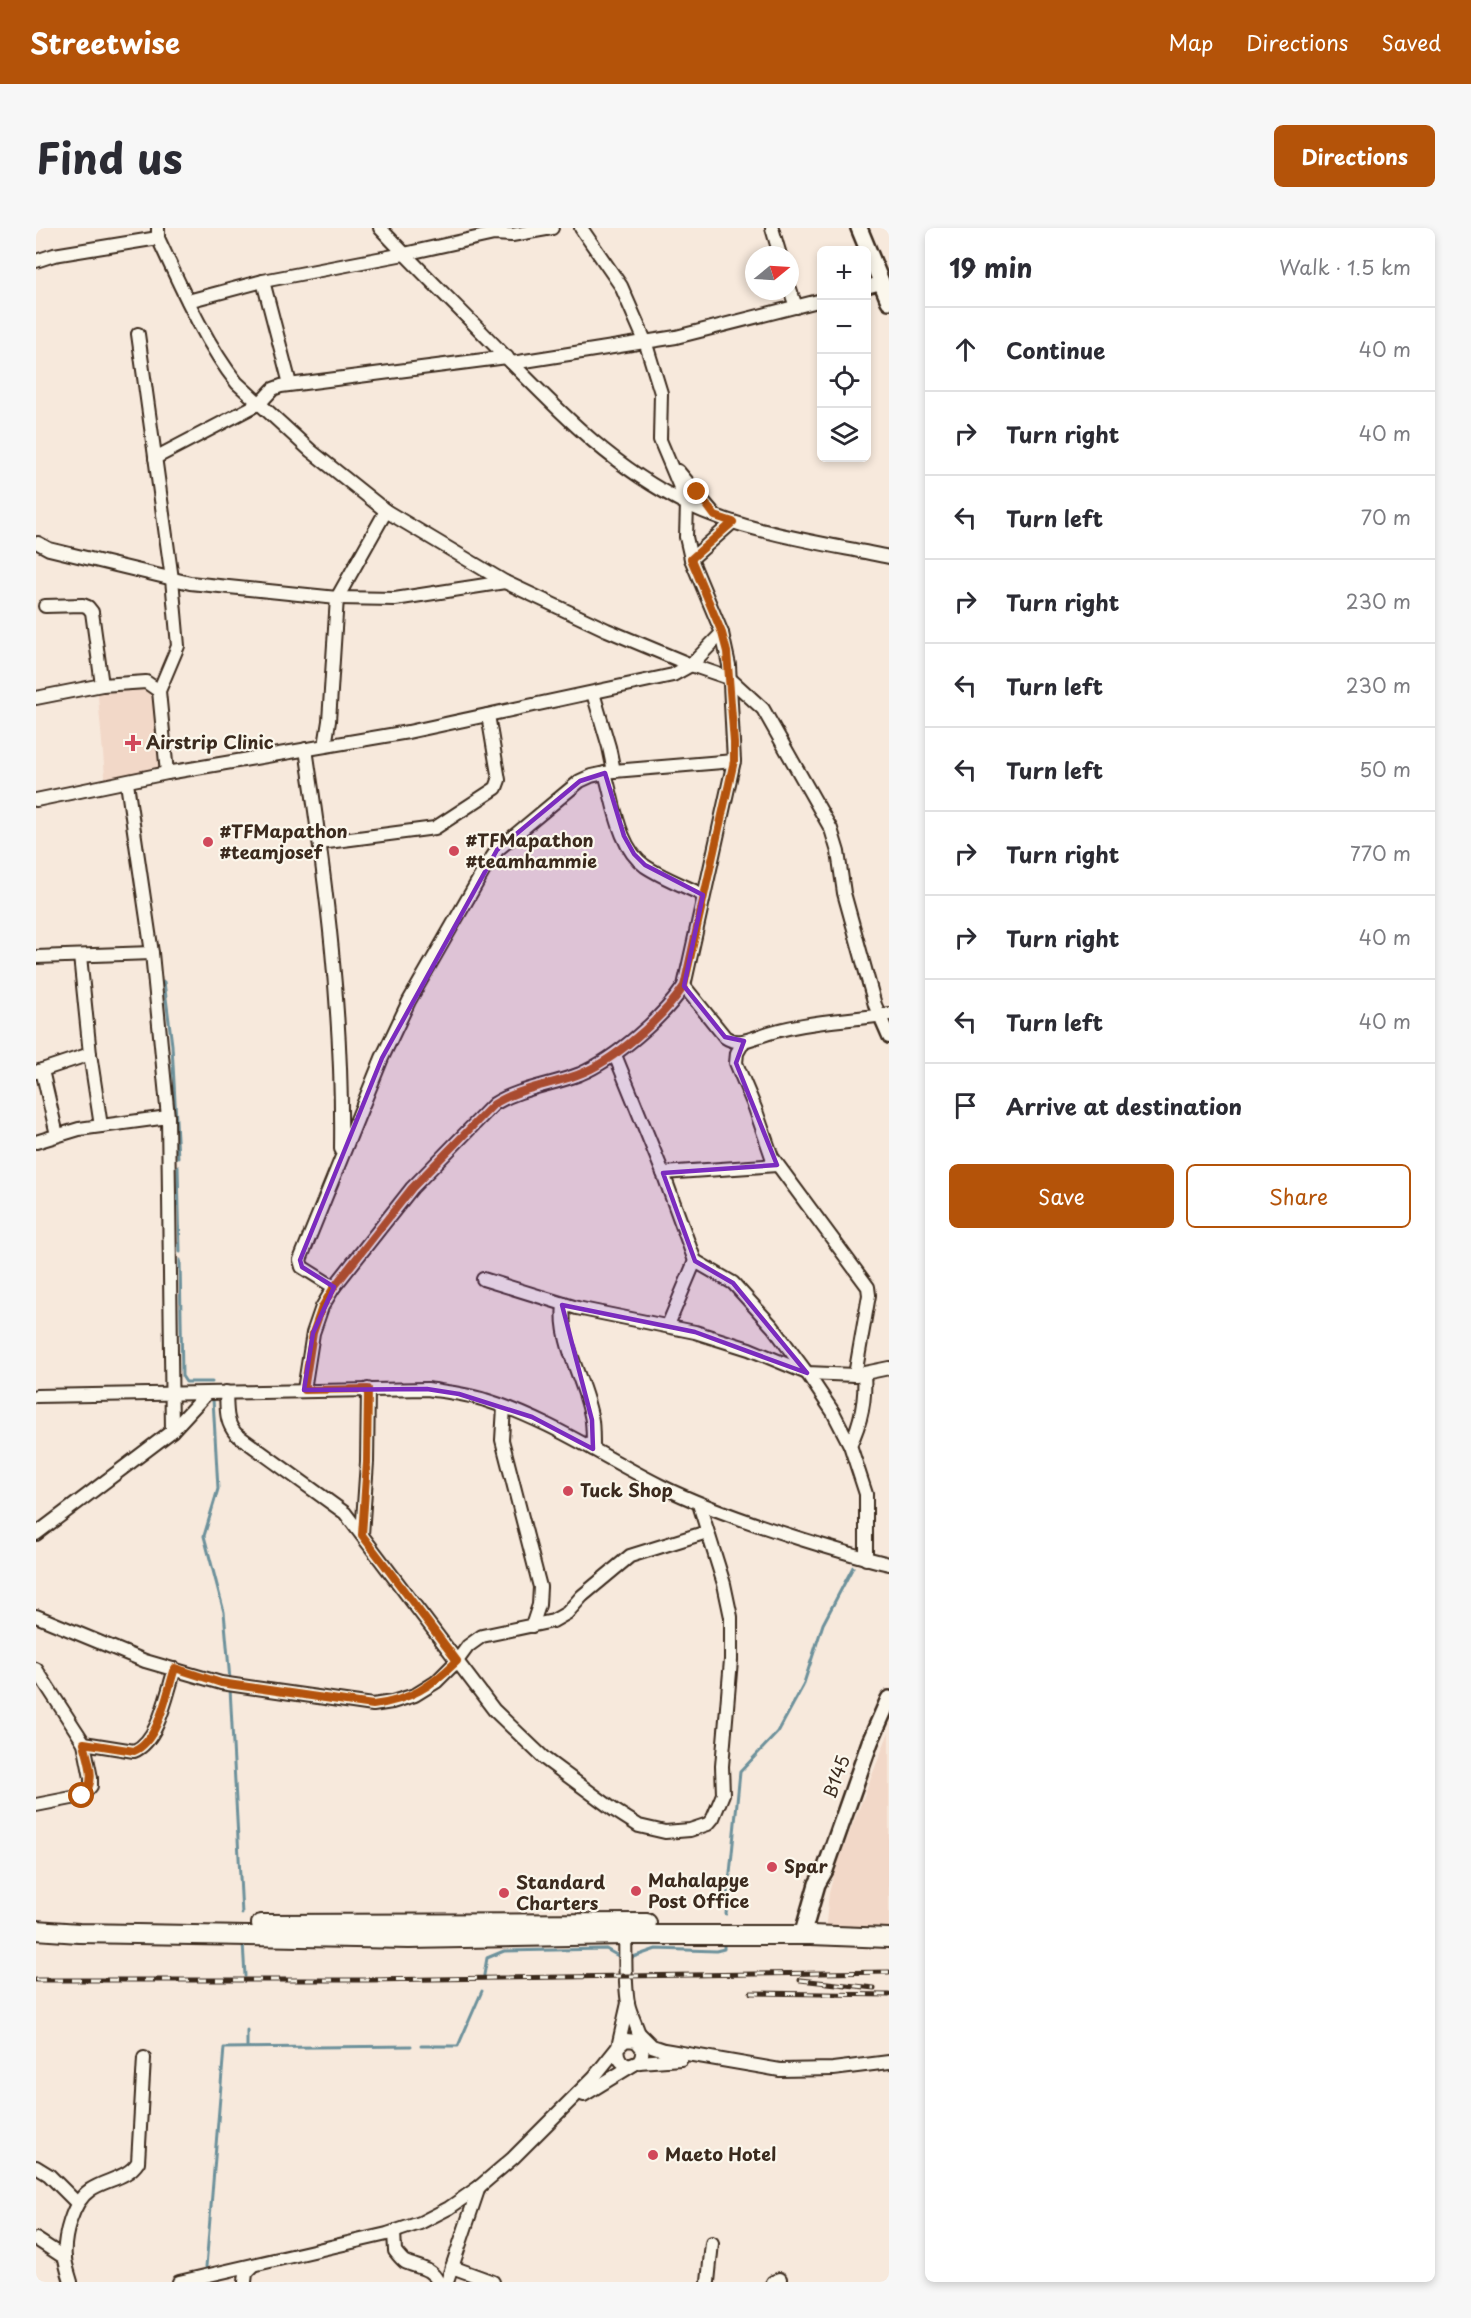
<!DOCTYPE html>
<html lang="en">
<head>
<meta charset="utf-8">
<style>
  body { margin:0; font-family:"Playpen Sans",sans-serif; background:#f7f7f7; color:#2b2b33 }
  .controls { position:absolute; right:18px; top:18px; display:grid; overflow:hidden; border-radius:9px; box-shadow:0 3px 9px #0003 }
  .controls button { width:54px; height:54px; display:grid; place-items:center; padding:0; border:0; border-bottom:2px solid #e1e1e2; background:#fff; color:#2b2b33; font:30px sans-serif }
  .compass { position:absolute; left:709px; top:18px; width:54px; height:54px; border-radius:50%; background:#fff; box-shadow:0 3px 9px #0003; rotate:72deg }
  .stop { position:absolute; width:18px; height:18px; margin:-14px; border:4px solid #b45309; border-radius:50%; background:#fff }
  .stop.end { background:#b45309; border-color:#fff; box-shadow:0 2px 6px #0008 }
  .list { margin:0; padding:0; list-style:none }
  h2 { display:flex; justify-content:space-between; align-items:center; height:78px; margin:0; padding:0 24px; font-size:26px }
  h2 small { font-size:20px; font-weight:400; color:#7c7c81 }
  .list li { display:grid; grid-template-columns:39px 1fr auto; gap:18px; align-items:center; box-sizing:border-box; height:84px; padding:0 24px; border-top:2px solid #e1e1e2 }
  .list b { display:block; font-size:22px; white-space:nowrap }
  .list em { font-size:20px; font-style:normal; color:#7c7c81 }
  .actions { display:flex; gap:12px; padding:18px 24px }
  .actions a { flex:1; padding:14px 0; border:2px solid #b45309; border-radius:9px; text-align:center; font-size:21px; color:#b45309 }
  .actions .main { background:#b45309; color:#fff }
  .icon { flex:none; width:33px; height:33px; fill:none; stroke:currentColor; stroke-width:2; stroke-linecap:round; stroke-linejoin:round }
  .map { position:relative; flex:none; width:853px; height:2054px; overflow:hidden; border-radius:9px }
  header { display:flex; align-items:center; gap:36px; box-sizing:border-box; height:84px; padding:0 30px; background:#b45309; color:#fff }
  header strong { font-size:28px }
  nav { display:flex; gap:33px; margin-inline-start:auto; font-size:21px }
  .intro { display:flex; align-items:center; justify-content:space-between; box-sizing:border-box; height:144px; padding:0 36px }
  h1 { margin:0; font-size:42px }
  .button { padding:15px 27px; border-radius:9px; background:#b45309; color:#fff; font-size:21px; font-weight:700 }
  main { display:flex; gap:36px; padding:0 36px }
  aside { flex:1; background:#fff; border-radius:9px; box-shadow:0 3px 9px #0003 }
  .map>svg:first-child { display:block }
  .built { fill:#f2d8c8 }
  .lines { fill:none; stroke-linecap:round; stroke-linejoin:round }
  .stream { stroke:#6d919b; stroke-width:3 }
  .minor-casing { stroke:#3b2a1e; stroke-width:16 }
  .major-casing { stroke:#3b2a1e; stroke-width:20 }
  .highway-casing { stroke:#3b2a1e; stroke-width:22 }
  .minor { stroke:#fbf7ec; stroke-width:12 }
  .major { stroke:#fbf7ec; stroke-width:15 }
  .highway { stroke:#fbf7ec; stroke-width:18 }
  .rail-casing { stroke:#3b2a1e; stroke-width:5 }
  .rail { stroke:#fbf7ec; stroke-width:3; stroke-dasharray:9; stroke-linecap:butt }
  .route { stroke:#b45309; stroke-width:8 }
  .marked { fill:#7b2cbf; fill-opacity:0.2; stroke:#7b2cbf; stroke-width:4.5; stroke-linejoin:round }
  .poi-dot { fill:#d1495b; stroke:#fbf7ec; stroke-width:2 }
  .labels { text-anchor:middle; stroke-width:4.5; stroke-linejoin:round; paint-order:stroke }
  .poi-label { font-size:18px; font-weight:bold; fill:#3b2a1e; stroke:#fbf7ec; text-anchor:start }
  .street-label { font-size:18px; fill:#3b2a1e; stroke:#fbf7ec }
</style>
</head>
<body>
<header>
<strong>Streetwise</strong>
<nav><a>Map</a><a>Directions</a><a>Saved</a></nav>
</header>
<div class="intro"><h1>Find us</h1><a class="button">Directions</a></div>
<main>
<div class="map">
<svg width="853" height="2054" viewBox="0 0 853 2054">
  <rect width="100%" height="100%" fill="#f7e9dc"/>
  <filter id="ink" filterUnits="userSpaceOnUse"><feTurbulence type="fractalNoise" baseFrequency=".0167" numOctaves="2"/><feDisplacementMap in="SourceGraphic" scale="12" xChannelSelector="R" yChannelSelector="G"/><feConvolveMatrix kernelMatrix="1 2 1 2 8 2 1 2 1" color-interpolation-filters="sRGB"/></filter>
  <g filter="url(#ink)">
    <!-- built -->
    <g class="built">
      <path d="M 117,457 L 131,545 L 70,559 L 61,458 Z"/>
      <path d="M 853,1504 L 853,1704 L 789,1704 L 793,1665 L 800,1639 Z"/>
    </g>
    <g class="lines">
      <!-- stream -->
      <g class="stream">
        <path d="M 128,754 L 136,817 L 142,930"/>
        <path d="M 142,939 L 144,1024"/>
        <path d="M 144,1032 L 146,1148 L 150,1154 L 176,1154"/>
        <path d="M 177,1171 L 182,1261 L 168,1308 L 188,1384 L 194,1452"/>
        <path d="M 194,1460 L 206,1686"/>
        <path d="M 690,1686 L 704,1544 L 742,1504 L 767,1458 L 787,1396 L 817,1339"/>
        <path d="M 207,1715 L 209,1748"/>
        <path d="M 597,1729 L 620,1721 L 680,1723 L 688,1721 L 688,1717"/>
        <path d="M 448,1747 L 451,1730 L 468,1723 L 570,1721 L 584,1729"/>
        <path d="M 211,1818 L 211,1802"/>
        <path d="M 385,1818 L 422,1818 L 446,1763"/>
        <path d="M 170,2039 L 188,1820 L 375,1818"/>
      </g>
      <!-- minor casing -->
      <g class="minor-casing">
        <g id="minor">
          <path d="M 122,0 L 122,10 C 144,57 169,115 201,155 L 275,223 L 350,283 L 469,354 L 571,402 L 655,437 L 693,450 L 727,481 L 795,601 L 802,624 L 808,665 L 839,777 L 853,809"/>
          <path d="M 344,0 C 384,43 427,84 468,127 C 525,185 576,239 651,276 C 711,305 787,315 853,329"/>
          <path d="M 736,0 L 744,27"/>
          <path d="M 0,33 L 18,27 L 122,10"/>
          <path d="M 227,53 L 254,156"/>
          <path d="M 830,59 L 845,55"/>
          <path d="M 754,61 L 760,79"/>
          <path d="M 152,73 L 227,53 L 368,26 L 458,6 L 476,7 L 516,0"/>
          <path d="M 102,106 L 136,351 L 142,418 L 123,463 L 131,545"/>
          <path d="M 476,135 L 640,109 L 786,72"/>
          <path d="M 119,230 L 224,175 L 237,161 L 245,158 L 471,129"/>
          <path d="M 642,243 L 679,287"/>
          <path d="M 2,315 L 13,321 L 154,355 L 301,370 L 359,371 L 469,354"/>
          <path d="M 655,331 L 697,294"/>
          <path d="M 9,378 L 47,377 L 52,379 L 56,384 L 66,457"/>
          <path d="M 557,465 L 573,519 L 578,543"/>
          <path d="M 0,470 L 66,457 L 110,454 L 123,463"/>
          <path d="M 289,518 L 293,493 L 301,370 L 350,283"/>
          <path d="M 270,521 C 290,654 307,786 305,921"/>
          <path d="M 569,545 C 578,574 582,619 609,638 C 627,650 649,658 667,667"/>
          <path d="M 91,555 L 116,725 L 132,889 L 136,1203"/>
          <path d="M 0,572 L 131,545 L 372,504 L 637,447 L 655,437 L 686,405 L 655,331 L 650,309 L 651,276 L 624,212 L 625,165 L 609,113 L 585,58 L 545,0"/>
          <path d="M 284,615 L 399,600 L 460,560 L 463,552 L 452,487"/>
          <path d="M 44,728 L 54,826 L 65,898"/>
          <path d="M 0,729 L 116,725"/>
          <path d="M 648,758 L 689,809 C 700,817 712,812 724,808 C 765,793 810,793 853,786"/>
          <path d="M 708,813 L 701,825 L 700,835 L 719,880 L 736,929 L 832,1059 L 833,1067 L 819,1147"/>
          <path d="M 579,827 L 627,945 L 659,1033 L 697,1055 L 737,1099 L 771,1145 L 797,1184 L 814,1217 L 830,1266 L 830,1331"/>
          <path d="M 6,842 L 21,907"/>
          <path d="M 0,844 L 54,826"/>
          <path d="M 0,914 L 43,901 L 132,889"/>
          <path d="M 627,945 L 741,937"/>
          <path d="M 447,1051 L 541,1080 L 659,1104 L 713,1121 L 771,1145 L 819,1147 L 853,1140"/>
          <path d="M 298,1059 L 266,1039 L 264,1032 L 346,830 L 373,773 L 451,637 L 461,622 L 544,553 L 555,548 L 578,543 L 698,533"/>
          <path d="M 528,1076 C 523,1117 550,1153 556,1193 C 557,1202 557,1212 557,1221"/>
          <path d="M 632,1097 L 659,1033"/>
          <path d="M 268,1162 L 277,1105 L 286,1079 L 298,1059 L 376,960 L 458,876 C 484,860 516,857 544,846 C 579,831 627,790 648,758 L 698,533 L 693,437 L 686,405"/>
          <path d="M 190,1164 C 191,1180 189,1194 200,1206 L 309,1285 L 458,1482 L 509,1531 L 578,1582 L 603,1598 L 629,1604 L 654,1602 L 672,1596 L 677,1590 L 687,1566 L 686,1538 L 695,1432 L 695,1389 L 688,1356 L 663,1276"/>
          <path d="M 0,1168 L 391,1161 C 411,1164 431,1166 449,1172 C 512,1191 567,1229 625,1258 C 670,1280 717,1296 765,1311 C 794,1320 823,1329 853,1336"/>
          <path d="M 468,1179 L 466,1212 L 504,1359 L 503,1377 L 496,1398"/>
          <path d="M 814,1217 C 825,1195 830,1171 828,1145"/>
          <path d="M 0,1306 L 136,1203 L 171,1165"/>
          <path d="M 326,1307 L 331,1234 L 332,1161"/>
          <path d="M 0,1388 L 109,1433 L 185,1455 L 337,1477 L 356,1474 L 379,1467 L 400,1454 L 421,1433 L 432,1418 L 446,1408 L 517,1393 L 531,1385 L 546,1368 L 594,1328 L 671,1304"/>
          <path d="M 0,1441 L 48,1515 L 55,1550 L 55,1558 L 46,1568 L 0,1577"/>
          <path d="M 48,1515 L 98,1523 C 123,1513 131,1464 139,1441"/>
          <path d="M 589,1699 C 590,1723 588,1752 592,1775 C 595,1792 614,1818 603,1834 L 593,1838 C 584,1835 580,1828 582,1819 L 590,1812 L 600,1813 L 607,1821"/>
          <path d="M 602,1804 L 616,1818 L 628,1822 L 744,1842 L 797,1841 L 853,1834"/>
          <path d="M 603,1834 L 645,1831"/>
          <path d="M 548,1867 L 597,1837"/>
          <path d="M 0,1939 L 13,1947 L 40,1974"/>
          <path d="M 358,2004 L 359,2023 C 362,2027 365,2031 369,2034 C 382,2040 395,2039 402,2054"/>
          <path d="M 0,2011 L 29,2030"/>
          <path d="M 416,2039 L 457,2054"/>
          <path d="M 35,2054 C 33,2047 30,2038 29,2031 C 27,2010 36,1974 54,1962 C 70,1951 91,1951 102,1934 L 108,1830"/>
          <path d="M 143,2054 L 351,2006 L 384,1995 L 413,1980 L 443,1959 L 477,1930 L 558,1849 L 582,1819 L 592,1775"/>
          <path d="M 209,2054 L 210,2045 L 218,2037"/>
          <path d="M 411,2054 L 443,1959"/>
          <path d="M 672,2054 L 676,2015"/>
          <path d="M 737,2054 L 744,2051"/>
        </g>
      </g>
      <!-- major casing -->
      <g class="major-casing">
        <g id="major">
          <path d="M 823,0 L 853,73"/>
          <path d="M 766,1708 L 781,1656 L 789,1642 L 834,1514 L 853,1471"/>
        </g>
      </g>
      <!-- highway casing -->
      <g class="highway-casing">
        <g id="highway">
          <path d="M 225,1696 L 611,1695"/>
          <path d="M 0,1702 L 43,1705 L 373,1711 L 589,1707 L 775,1707 L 853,1710"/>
        </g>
      </g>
      <!-- minor -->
      <use href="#minor" class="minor"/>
      <!-- major -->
      <use href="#major" class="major"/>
      <!-- highway -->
      <use href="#highway" class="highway"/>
      <!-- rail casing -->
      <g class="rail-casing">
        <g id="rail">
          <path d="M 0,1752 L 331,1752 L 853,1744"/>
          <path d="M 764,1752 L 838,1760"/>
          <path d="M 715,1765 L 853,1767"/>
        </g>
      </g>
      <!-- rail -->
      <use href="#rail" class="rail"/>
    </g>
  </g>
  <g class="lines" filter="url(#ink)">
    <!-- route -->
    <path class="route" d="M 46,1568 C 62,1554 52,1533 48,1515 L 98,1523 C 123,1513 131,1464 139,1440 L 185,1455 L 337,1477 C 375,1472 394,1459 421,1433 L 326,1307 L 331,1234 L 332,1161 L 268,1162 L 277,1105 L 286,1079 L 298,1059 L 376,960 L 458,876 C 483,860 514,857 541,847 C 577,834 627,790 648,758 L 698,533 L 698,515 L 691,424 L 686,405 L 655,331 L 697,294 L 679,288 L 661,264"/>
  </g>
  <!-- marked area -->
  <path class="marked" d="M 569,545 L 588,608 L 598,626 L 609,637 L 667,667 L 648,758 L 689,809 L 708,813 L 700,835 L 741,937 L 627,945 L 659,1033 L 697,1055 L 771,1145 L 659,1104 L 526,1077 L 556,1192 L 557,1221 L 496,1189 L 423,1166 L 391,1161 L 268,1162 L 277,1105 L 298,1059 L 266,1039 L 264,1032 L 346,830 L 461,622 L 544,553 Z"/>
  <!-- markers -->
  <g class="poi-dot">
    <path d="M94 506h6v6h6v6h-6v6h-6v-6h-6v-6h6z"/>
    <circle cx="172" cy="614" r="6"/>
    <circle cx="418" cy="623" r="6"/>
    <circle cx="532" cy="1263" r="6"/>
    <circle cx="736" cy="1639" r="6"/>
    <circle cx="600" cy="1663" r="6"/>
    <circle cx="468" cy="1665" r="6"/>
    <circle cx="617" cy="1927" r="6"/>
  </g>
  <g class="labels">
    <!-- poi labels -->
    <g class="poi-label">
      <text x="110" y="521">Airstrip Clinic</text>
      <text x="184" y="610">#TFMapathon<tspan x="184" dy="21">#teamjosef</tspan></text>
      <text x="430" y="619">#TFMapathon<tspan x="430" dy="21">#teamhammie</tspan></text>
      <text x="544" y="1269">Tuck Shop</text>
      <text x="748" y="1645">Spar</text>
      <text x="612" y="1659">Mahalapye<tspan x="612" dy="21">Post Office</tspan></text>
      <text x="480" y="1661">Standard<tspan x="480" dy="21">Charters</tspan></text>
      <text x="629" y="1933">Maeto Hotel</text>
    </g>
    <!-- street labels -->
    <g class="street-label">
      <text transform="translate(801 1549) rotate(-70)" y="6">B145</text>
    </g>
  </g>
</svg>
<div class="controls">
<button>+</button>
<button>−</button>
<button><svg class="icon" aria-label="locate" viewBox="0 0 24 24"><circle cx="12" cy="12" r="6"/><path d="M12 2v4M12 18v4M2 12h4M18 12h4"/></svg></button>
<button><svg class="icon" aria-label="layers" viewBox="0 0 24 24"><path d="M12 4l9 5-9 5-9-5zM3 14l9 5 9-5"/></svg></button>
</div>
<svg class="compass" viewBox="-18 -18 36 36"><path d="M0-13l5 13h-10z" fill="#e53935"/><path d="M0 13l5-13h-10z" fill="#7c7c81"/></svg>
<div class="stop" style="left:46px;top:1568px"></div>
<div class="stop end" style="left:661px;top:264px"></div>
</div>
<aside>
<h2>19 min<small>Walk · 1.5 km</small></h2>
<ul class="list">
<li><svg class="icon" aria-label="ahead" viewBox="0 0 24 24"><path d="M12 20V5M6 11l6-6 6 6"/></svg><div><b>Continue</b></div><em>40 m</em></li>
<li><svg class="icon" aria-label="right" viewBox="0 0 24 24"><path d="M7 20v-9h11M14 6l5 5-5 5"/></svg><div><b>Turn right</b></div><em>40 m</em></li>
<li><svg class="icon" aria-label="left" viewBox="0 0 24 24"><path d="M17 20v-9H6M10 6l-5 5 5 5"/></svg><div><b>Turn left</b></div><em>70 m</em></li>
<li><svg class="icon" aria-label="right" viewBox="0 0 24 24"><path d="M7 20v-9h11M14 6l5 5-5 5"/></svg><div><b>Turn right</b></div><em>230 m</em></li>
<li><svg class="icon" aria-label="left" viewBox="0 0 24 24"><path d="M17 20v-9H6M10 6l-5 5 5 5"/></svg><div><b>Turn left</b></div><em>230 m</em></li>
<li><svg class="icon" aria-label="left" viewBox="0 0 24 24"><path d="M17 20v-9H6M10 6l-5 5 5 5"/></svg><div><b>Turn left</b></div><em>50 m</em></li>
<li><svg class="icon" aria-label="right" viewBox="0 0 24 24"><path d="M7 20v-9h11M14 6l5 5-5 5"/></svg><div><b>Turn right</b></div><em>770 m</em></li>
<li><svg class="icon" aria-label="right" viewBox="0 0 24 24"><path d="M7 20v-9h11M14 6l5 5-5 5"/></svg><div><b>Turn right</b></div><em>40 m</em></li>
<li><svg class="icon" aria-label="left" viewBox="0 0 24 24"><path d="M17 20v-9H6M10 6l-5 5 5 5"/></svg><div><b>Turn left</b></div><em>40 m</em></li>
<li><svg class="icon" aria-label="arrive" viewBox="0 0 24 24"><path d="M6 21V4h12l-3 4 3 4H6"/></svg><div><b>Arrive at destination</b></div></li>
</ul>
<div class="actions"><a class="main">Save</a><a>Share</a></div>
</aside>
</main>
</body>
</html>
